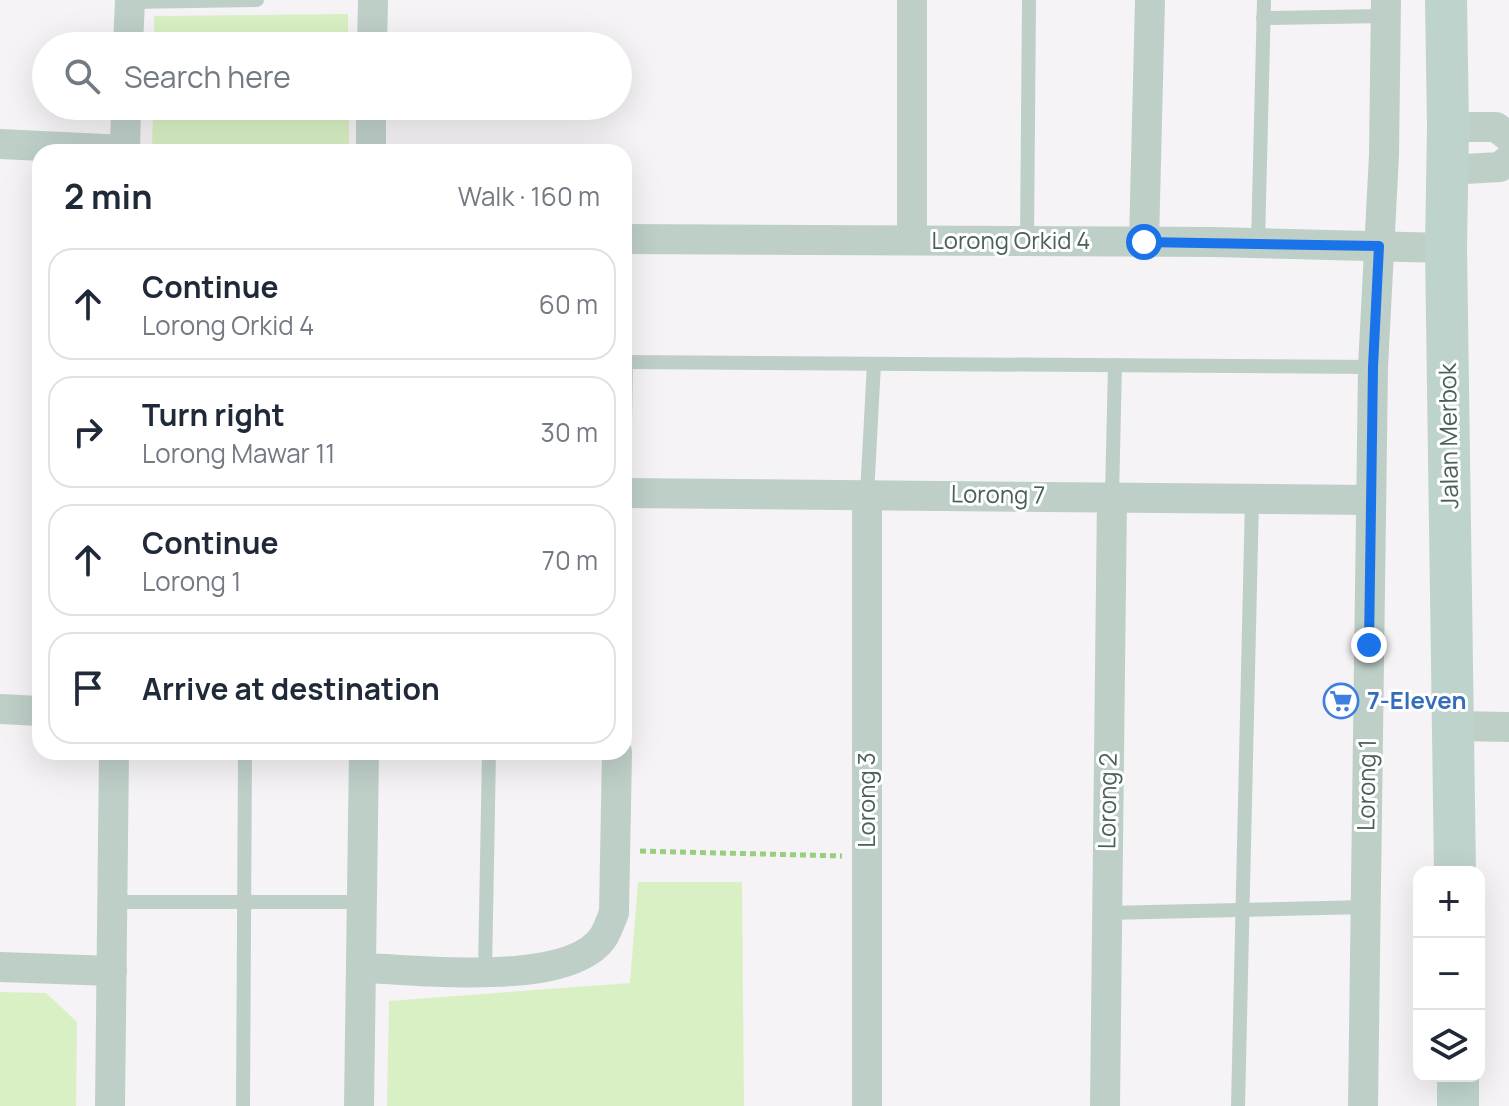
<!DOCTYPE html>
<html lang="en">
<head>
<meta charset="utf-8">
<style>
  body { margin:0; font-family:Manrope,sans-serif; background:#f6f6f7; color:#1f2937 }
  .controls { position:absolute; right:24px; bottom:24px; display:grid; overflow:hidden; border-radius:16px; box-shadow:0 8px 32px #0002 }
  .controls button { width:72px; height:72px; display:grid; place-items:center; padding:0; border:0; border-bottom:2px solid #e0e1e3; background:#fff; color:#1f2937; font:40px sans-serif }
  .stop { position:absolute; width:24px; height:24px; margin:-18px; border:6px solid #1a73e8; border-radius:50%; background:#fff }
  .stop.end { background:#1a73e8; border-color:#fff; box-shadow:0 2px 8px #0008 }
  .list { margin:0; padding:0; list-style:none }
  h2 { display:flex; justify-content:space-between; align-items:center; height:104px; margin:0; padding:0 32px; font-size:34px }
  h2 small { font-size:26px; font-weight:400; color:#747a83 }
  .list li { display:grid; grid-template-columns:52px 1fr auto; gap:24px; align-items:center; box-sizing:border-box; height:112px; margin:0 16px 16px; padding:0 16px; border:2px solid #e0e1e3; border-radius:24px }
  .list b { display:block; font-size:30px; white-space:nowrap }
  .list p { margin:0; font-size:26px; white-space:nowrap; color:#747a83 }
  .list em { font-size:26px; font-style:normal; color:#747a83 }
  .icon { flex:none; width:44px; height:44px; fill:none; stroke:currentColor; stroke-width:2; stroke-linecap:round; stroke-linejoin:round }
  .map { position:relative; flex:none; width:1509px; height:1106px; overflow:hidden }
  .search { position:absolute; background:#fff; box-shadow:0 8px 32px #0002; left:32px; top:32px; width:600px; height:88px; display:flex; align-items:center; gap:20px; box-sizing:border-box; padding:0 28px; border-radius:44px; color:#747a83; font-size:30px }
  .panel { position:absolute; background:#fff; box-shadow:0 8px 32px #0002; left:32px; top:144px; width:600px; height:616px; border-radius:24px }
  .map>svg:first-child { display:block }
  .green { fill:#d9f0c4 }
  .lines { fill:none; stroke-linecap:round; stroke-linejoin:round }
  .path { stroke:#99ce7c; stroke-width:5; stroke-dasharray:6 4; stroke-linecap:butt }
  .lane { stroke:#becfc8; stroke-width:14 }
  .street { stroke:#becfc8; stroke-width:30 }
  .secondary { stroke:#bfd3cd; stroke-width:42 }
  .route { stroke:#1a73e8; stroke-width:10 }
  .labels { text-anchor:middle; stroke-width:6; stroke-linejoin:round; paint-order:stroke }
  .street-label { font-size:24px; fill:#4a6058; stroke:#fff }
  .shop-label { font-size:24px; font-weight:bold; fill:#366cbe; stroke:#fff; text-anchor:start }
</style>
</head>
<body>
<div class="map">
<svg width="1509" height="1106" viewBox="0 0 1509 1106">
  <rect width="100%" height="100%" fill="#f5f3f5"/>
  <!-- green -->
  <g class="green">
    <path d="M 348,14 L 348,46 L 154,46 L 154,16 Z"/>
    <path d="M 153,106 L 349,106 L 349,152 L 152,152 Z"/>
    <path d="M 638,882 L 742,882 L 744,1106 L 387,1106 L 389,1001 L 630,983 Z"/>
    <path d="M 0,992 L 46,993 L 77,1022 L 76,1106 L 0,1106 Z"/>
  </g>
  <g class="lines">
    <!-- path -->
    <path class="path" d="M 640,851 L 842,856"/>
    <!-- lane -->
    <g class="lane">
      <path d="M 130,2 L 257,0"/>
      <path d="M 1263,18 L 1385,16"/>
      <path d="M 1027,241 L 1029,0"/>
      <path d="M 1258,243 L 1264,0"/>
      <path d="M 624,362 L 1373,367"/>
      <path d="M 624,487 L 626,362"/>
      <path d="M 867,494 L 874,364"/>
      <path d="M 1112,497 L 1115,365"/>
      <path d="M 112,902 L 362,902"/>
      <path d="M 1107,913 L 1365,907"/>
      <path d="M 485,971 L 489,752"/>
      <path d="M 243,1106 L 245,752"/>
      <path d="M 1238,1106 L 1252,498"/>
    </g>
    <!-- street -->
    <g class="street">
      <path d="M 912,0 L 912,240"/>
      <path d="M 128,46 L 130,0"/>
      <path d="M 372,46 L 373,0"/>
      <path d="M 1448,127 L 1496,127 L 1509,137"/>
      <path d="M 0,144 L 125,150"/>
      <path d="M 125,152 L 126,106"/>
      <path d="M 371,152 L 371,106"/>
      <path d="M 1447,170 L 1500,167 L 1509,159"/>
      <path d="M 624,239 L 1215,242 L 1446,248"/>
      <path d="M 1144,242 L 1150,0"/>
      <path d="M 624,493 L 1371,500"/>
      <path d="M 0,709 L 40,711"/>
      <path d="M 1453,726 L 1509,727"/>
      <path d="M 0,967 L 112,971"/>
      <path d="M 361,968 C 417,969 571,989 604,936 C 608,929 611,920 614,913 L 617,752"/>
      <path d="M 110,1106 L 114,752"/>
      <path d="M 359,1106 L 364,752"/>
      <path d="M 867,1106 L 867,494"/>
      <path d="M 1105,1106 L 1112,497"/>
      <path d="M 1363,1106 L 1373,367 L 1384,155 L 1386,0"/>
    </g>
    <!-- secondary -->
    <g class="secondary">
      <path d="M 1446,0 L 1448,127 L 1446,248 L 1455,872"/>
      <path d="M 1458,1076 L 1458,1106"/>
    </g>
  </g>
  <g class="lines">
    <!-- route -->
    <path class="route" d="M 1144,242 L 1379,246 L 1373,367 L 1369,645"/>
  </g>
  <!-- icons -->
  <defs>
    <g id="supermarket-ring" transform="scale(1.8)"><circle r="9.5" fill="#fff" stroke="#3f7fe0" stroke-width="1.5"/><path d="M-6-5.5h2.5l.6 2H6L4.5 2H-2.5L-4.4-4H-6ZM-1.5 3.2a1.3 1.3 0 1 0 .1 0ZM3 3.2a1.3 1.3 0 1 0 .1 0Z" fill="#3f7fe0"/></g>
  </defs>
  <g fill-rule="evenodd">
    <use href="#supermarket-ring" x="1341" y="701"/>
  </g>
  <g class="labels">
    <!-- street labels -->
    <g class="street-label">
      <text x="1011" y="249">Lorong Orkid 4</text>
      <text transform="translate(1449 436) rotate(-91)" y="8">Jalan Merbok</text>
      <text transform="translate(998 495) rotate(1)" y="8">Lorong 7</text>
      <text transform="translate(1367 785) rotate(-89)" y="8">Lorong 1</text>
      <text transform="translate(867 800) rotate(-90)" y="8">Lorong 3</text>
      <text transform="translate(1108 801) rotate(-89)" y="8">Lorong 2</text>
    </g>
    <!-- shop labels -->
    <g class="shop-label">
      <text x="1367" y="709">7-Eleven</text>
    </g>
  </g>
</svg>
<div class="controls">
<button>+</button>
<button>−</button>
<button><svg class="icon" aria-label="layers" viewBox="0 0 24 24"><path d="M12 4l9 5-9 5-9-5zM3 14l9 5 9-5"/></svg></button>
</div>
<div class="stop" style="left:1144px;top:242px"></div>
<div class="stop end" style="left:1369px;top:645px"></div>
<div class="search"><svg class="icon" aria-label="search" viewBox="0 0 24 24"><circle cx="10" cy="10" r="6"/><path d="M15 15l6 6"/></svg>Search here</div>
<section class="panel">
<h2>2 min<small>Walk · 160 m</small></h2>
<ul class="list">
<li><svg class="icon" aria-label="ahead" viewBox="0 0 24 24"><path d="M12 20V5M6 11l6-6 6 6"/></svg><div><b>Continue</b><p>Lorong Orkid 4</p></div><em>60 m</em></li>
<li><svg class="icon" aria-label="right" viewBox="0 0 24 24"><path d="M7 20v-9h11M14 6l5 5-5 5"/></svg><div><b>Turn right</b><p>Lorong Mawar 11</p></div><em>30 m</em></li>
<li><svg class="icon" aria-label="ahead" viewBox="0 0 24 24"><path d="M12 20V5M6 11l6-6 6 6"/></svg><div><b>Continue</b><p>Lorong 1</p></div><em>70 m</em></li>
<li><svg class="icon" aria-label="arrive" viewBox="0 0 24 24"><path d="M6 21V4h12l-3 4 3 4H6"/></svg><div><b>Arrive at destination</b></div></li>
</ul>
</section>
</div>
</body>
</html>
